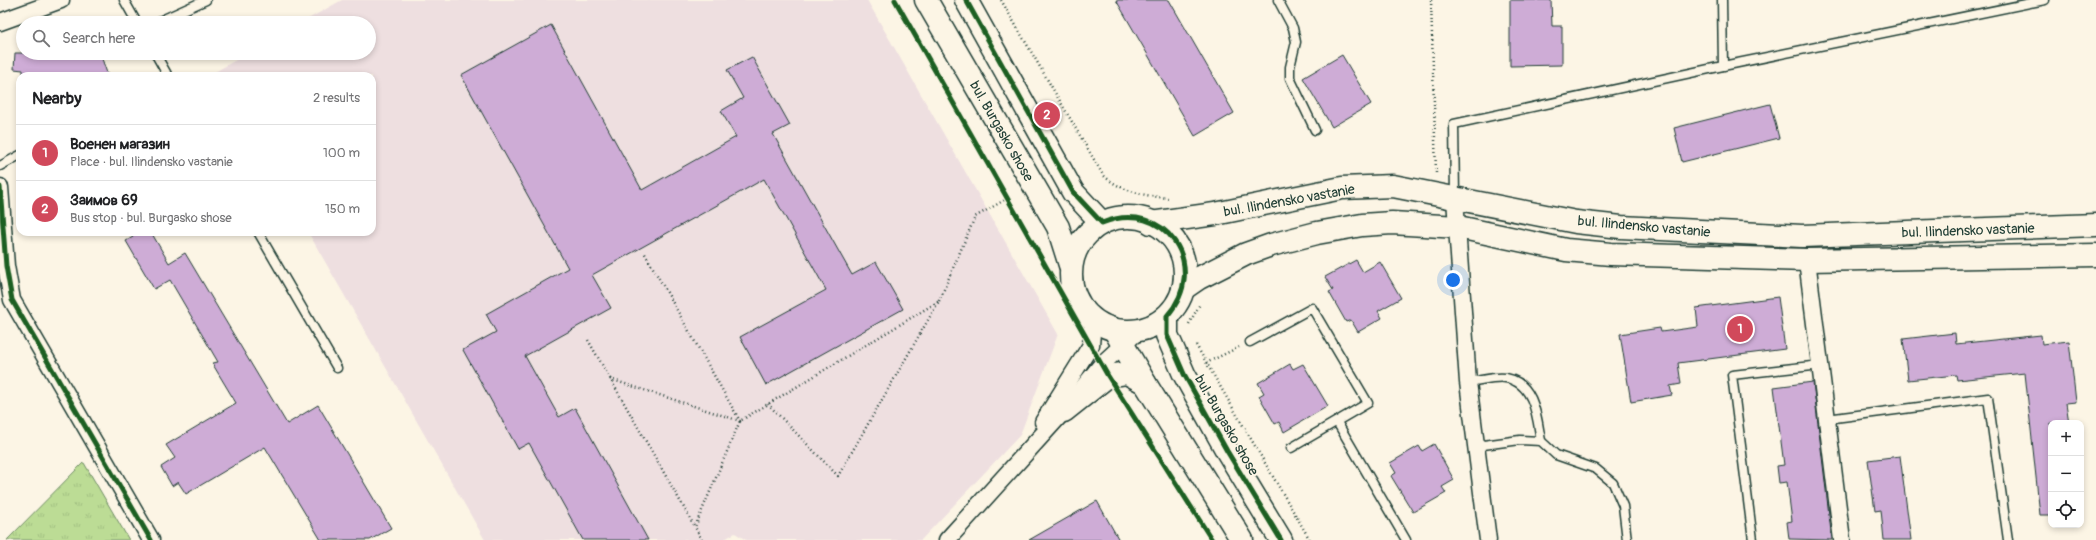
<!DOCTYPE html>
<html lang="en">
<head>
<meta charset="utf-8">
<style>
  body { margin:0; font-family:Pangolin,sans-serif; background:#f6f6f6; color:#202124 }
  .controls { position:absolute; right:12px; bottom:12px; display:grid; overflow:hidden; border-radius:8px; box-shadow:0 2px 6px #0003 }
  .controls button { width:36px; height:36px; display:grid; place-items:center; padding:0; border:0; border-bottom:1px solid #e0e0e0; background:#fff; color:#202124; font:20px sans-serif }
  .you { position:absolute; left:1453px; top:280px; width:14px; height:14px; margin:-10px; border:3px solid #fff; border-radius:50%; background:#1a73e8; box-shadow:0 0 0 6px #1a73e833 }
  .badge { display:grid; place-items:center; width:26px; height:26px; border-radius:50%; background:#d1495b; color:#fff; font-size:13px; font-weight:700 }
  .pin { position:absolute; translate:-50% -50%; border:2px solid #fff; box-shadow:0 1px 4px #0006 }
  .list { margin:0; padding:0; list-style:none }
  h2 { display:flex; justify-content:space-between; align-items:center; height:52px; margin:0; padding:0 16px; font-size:17px }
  h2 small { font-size:13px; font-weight:400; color:#757577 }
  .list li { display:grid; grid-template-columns:26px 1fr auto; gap:12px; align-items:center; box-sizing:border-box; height:56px; padding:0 16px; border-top:1px solid #e0e0e0 }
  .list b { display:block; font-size:15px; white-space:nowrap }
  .list p { margin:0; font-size:13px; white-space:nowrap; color:#757577 }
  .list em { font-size:13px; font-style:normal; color:#757577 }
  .icon { flex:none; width:22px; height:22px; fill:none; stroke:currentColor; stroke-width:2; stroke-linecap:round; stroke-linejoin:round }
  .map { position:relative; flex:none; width:2096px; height:540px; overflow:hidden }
  .search { position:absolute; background:#fff; box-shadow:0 2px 6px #0003; left:16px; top:16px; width:360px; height:44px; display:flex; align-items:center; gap:10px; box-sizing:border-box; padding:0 14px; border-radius:22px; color:#757577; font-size:15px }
  .panel { position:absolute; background:#fff; box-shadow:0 2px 6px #0003; left:16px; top:72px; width:360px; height:164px; border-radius:12px }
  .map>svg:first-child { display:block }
  .built { fill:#eedfe0 }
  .grass { fill:url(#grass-tufts); stroke:#6e8c64 }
  .building { fill:#ceacd6; stroke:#1f3d34 }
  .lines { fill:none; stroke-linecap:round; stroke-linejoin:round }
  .lane-casing { stroke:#1f3d34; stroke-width:11 }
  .street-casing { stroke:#1f3d34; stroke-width:19 }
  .secondary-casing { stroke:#1f3d34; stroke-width:25 }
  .path { stroke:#1f3d34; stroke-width:2.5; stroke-dasharray:1 3; stroke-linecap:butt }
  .lane { stroke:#fcf5e5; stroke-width:8 }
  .street { stroke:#fcf5e5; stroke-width:16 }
  .secondary { stroke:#fcf5e5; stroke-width:22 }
  .cycleway-casing { stroke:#fcf5e5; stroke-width:8 }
  .cycleway { stroke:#1b5e20; stroke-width:5 }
  .labels { text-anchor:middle; stroke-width:4; stroke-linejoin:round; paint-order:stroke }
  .street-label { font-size:14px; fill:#1f3d34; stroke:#fcf5e5 }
</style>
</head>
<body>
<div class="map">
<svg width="2096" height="540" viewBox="0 0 2096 540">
  <defs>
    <pattern id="grass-tufts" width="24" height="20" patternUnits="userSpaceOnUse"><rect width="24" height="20" fill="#bcdc95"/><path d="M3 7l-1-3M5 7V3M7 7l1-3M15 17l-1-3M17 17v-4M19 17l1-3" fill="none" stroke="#a1be81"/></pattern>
  </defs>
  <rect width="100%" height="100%" fill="#fcf5e5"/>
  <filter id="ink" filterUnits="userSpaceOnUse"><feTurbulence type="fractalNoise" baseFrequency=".025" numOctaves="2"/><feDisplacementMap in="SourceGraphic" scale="8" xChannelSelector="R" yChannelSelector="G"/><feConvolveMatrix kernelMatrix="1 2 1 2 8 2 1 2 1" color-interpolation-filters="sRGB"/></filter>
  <g filter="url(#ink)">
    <!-- built -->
    <path class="built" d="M 342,0 L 867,0 L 1058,334 L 1020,435 L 921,540 L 746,540 L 735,533 L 723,540 L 485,540 L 308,232 L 372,232 L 372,76 L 218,76 L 215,72 L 248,53 L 369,53 L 369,23 L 301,23 Z"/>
    <!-- grass -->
    <path class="grass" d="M 84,463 L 129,540 L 7,540 L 83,463 Z"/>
    <!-- building -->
    <g class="building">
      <path d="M 1116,0 L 1169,0 L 1234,113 L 1195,136 Z"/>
      <path d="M 1510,0 L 1551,0 L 1552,26 L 1562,26 L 1562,65 L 1510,66 Z"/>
      <path d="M 551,25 L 642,190 L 736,137 L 721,111 L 743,98 L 727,70 L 752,57 L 790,125 L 773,134 L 852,275 L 876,262 L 903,309 L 766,385 L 740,337 L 826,290 L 764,179 L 592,275 L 611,308 L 525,356 L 559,417 L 575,408 L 648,540 L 583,540 L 529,443 L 518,449 L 463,350 L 496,332 L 486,314 L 568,268 L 461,75 Z"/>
      <path d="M 15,53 L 100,53 L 108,76 L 23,76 L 23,70 L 14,69 Z"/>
      <path d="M 1342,55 L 1371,104 L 1332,127 L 1303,78 Z"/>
      <path d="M 1770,104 L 1779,138 L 1682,162 L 1674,128 Z"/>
      <path d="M 130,232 L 151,232 L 169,263 L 185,253 L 287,424 L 318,405 L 391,528 L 370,540 L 321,540 L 265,447 L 186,494 L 178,482 L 172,486 L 161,467 L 175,458 L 166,445 L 236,403 L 212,363 L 218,362 L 170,280 L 154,289 L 126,241 L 133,237 Z"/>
      <path d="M 1356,260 L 1363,272 L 1380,262 L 1401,298 L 1378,311 L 1382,318 L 1358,332 L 1351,320 L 1346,322 L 1329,292 L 1333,290 L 1325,277 Z"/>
      <path d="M 1778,297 L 1785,349 L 1678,363 L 1681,384 L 1670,386 L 1672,395 L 1631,402 L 1620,334 L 1660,328 L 1661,332 L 1698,327 L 1696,308 Z"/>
      <path d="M 1955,333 L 1956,344 L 2041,335 L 2042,344 L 2069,341 L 2076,402 L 2066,403 L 2069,423 L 2051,423 L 2051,515 L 2040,515 L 2025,373 L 1957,380 L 1956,375 L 1908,380 L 1903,339 Z"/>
      <path d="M 1290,364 L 1293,369 L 1303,364 L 1328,406 L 1284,432 L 1279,422 L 1275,424 L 1259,396 L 1264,393 L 1258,383 Z"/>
      <path d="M 1813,382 L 1832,540 L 1789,539 L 1787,522 L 1792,521 L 1787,482 L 1779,483 L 1777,466 L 1784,465 L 1774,387 Z"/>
      <path d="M 1434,444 L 1454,480 L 1442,487 L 1446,493 L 1413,512 L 1391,476 L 1396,473 L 1390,463 L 1419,446 L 1422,451 Z"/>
      <path d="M 1900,456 L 1911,540 L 1884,540 L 1881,510 L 1875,511 L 1868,460 Z"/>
      <path d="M 1097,501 L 1119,540 L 1029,540 Z"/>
    </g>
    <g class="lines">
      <!-- lane casing -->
      <g class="lane-casing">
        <g id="lane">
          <path d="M 124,0 L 137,23"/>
          <path d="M 1278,0 L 1293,28 L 1296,42 L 1290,67 L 1290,78 L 1315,130"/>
          <path d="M 1722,0 L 1723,66"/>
          <path d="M 155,23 L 206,0"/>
          <path d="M 155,53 L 168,76"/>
          <path d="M 0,166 L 20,155"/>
          <path d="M 1455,196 L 1454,124 L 1723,66 L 2045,0"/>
          <path d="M 258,232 L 337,368"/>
          <path d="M 1250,342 L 1312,308 L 1368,403 L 1291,448"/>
          <path d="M 1468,382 C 1480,381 1495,376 1506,378 C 1535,383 1537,418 1541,441"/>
          <path d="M 1827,419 L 1988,398 L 2008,540"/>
          <path d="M 1337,422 L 1406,540"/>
          <path d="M 1476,446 L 1520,440 L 1541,441 L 1556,455 L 1596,469 L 1613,483 L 1623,506 L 1627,540"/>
          <path d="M 1753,540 L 1732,375 L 1821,365"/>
        </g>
      </g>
      <!-- street casing -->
      <g class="street-casing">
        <g id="street">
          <path d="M 0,22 L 61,0"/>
          <path d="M 0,187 L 6,266 L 12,300 L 151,540"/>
          <path d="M 1455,199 L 1468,382 L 1488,540"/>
          <path d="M 1807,260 L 1842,540"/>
          <path d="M 1043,422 L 1091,345 L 1093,320"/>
          <path d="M 947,540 L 1064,411 L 1102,364 L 1138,331"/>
        </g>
      </g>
      <!-- secondary casing -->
      <g class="secondary-casing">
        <g id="secondary">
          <path d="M 926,0 L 1058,227 L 1070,265"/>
          <path d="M 966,0 L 1073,192 L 1102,223"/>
          <circle cx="1128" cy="274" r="57"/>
          <path d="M 1151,223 L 1215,214 L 1342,188 L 1393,186 L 1576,222 L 1621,227 L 1802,236 L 2096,225"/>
          <path d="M 1183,289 L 1199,278 L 1246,254 L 1271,245 L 1317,233 L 1362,225 L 1392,223 L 1458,227 L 1566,250 L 1611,254 L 1807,260 L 2096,255"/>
          <path d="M 1167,316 L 1167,335 L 1184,374 L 1227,451 L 1281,540"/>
          <path d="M 1115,331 L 1145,383 L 1242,540"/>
          <path d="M 1064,411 L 1108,376 L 1127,373 L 1145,383"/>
        </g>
      </g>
      <!-- path -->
      <g class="path">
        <path d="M 1001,0 L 1103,175 C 1120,191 1145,196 1168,198"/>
        <path d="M 1431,0 L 1436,173 L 1437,173"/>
        <path d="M 939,301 L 975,217 L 1008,198"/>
        <path d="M 1189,324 L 1200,304"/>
        <path d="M 588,340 L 695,527"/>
        <path d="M 1196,345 L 1310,540"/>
        <path d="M 1206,363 L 1239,347"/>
        <path d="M 610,379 L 740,421 L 644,252"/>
        <path d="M 702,540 L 695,527 L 740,421 L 768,404 L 939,301 L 838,476 L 768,404"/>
      </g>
      <!-- lane -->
      <use href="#lane" class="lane"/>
      <!-- street -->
      <use href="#street" class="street"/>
      <!-- secondary -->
      <use href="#secondary" class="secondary"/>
      <!-- cycleway casing -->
      <g class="cycleway-casing">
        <g id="cycleway">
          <path d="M 895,0 L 1108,376 L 1212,540"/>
          <path d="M 966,0 L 1073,192 L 1102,223 C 1165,198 1211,266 1167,316 L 1167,335 L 1184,374 L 1227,451 L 1281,540"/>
          <path d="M 0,187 L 6,266 L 12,300 L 151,540"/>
        </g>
      </g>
      <!-- cycleway -->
      <use href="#cycleway" class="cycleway"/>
    </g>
  </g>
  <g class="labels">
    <!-- street labels -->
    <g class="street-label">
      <text transform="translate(1002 131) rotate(60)" y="5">bul. Burgasko shose</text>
      <text transform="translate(1289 200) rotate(-10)" y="5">bul. Ilindensko vastanie</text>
      <text transform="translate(1644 226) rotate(5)" y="5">bul. Ilindensko vastanie</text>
      <text transform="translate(1968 230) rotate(-2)" y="5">bul. Ilindensko vastanie</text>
      <text transform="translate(1227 425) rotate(60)" y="5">bul. Burgasko shose</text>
    </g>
  </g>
</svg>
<div class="controls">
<button>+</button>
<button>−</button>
<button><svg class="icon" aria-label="locate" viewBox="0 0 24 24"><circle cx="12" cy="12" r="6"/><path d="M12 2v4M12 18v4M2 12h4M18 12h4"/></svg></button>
</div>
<div class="you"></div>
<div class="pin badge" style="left:1740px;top:329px">1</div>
<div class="pin badge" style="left:1047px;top:115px">2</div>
<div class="search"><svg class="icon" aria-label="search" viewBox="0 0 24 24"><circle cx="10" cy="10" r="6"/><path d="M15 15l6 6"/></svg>Search here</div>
<section class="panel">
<h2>Nearby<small>2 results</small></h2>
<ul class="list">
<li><span class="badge">1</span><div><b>Военен магазин</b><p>Place · bul. Ilindensko vastanie</p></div><em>100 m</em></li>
<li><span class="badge">2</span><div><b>Заимов 69</b><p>Bus stop · bul. Burgasko shose</p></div><em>150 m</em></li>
</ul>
</section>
</div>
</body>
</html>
